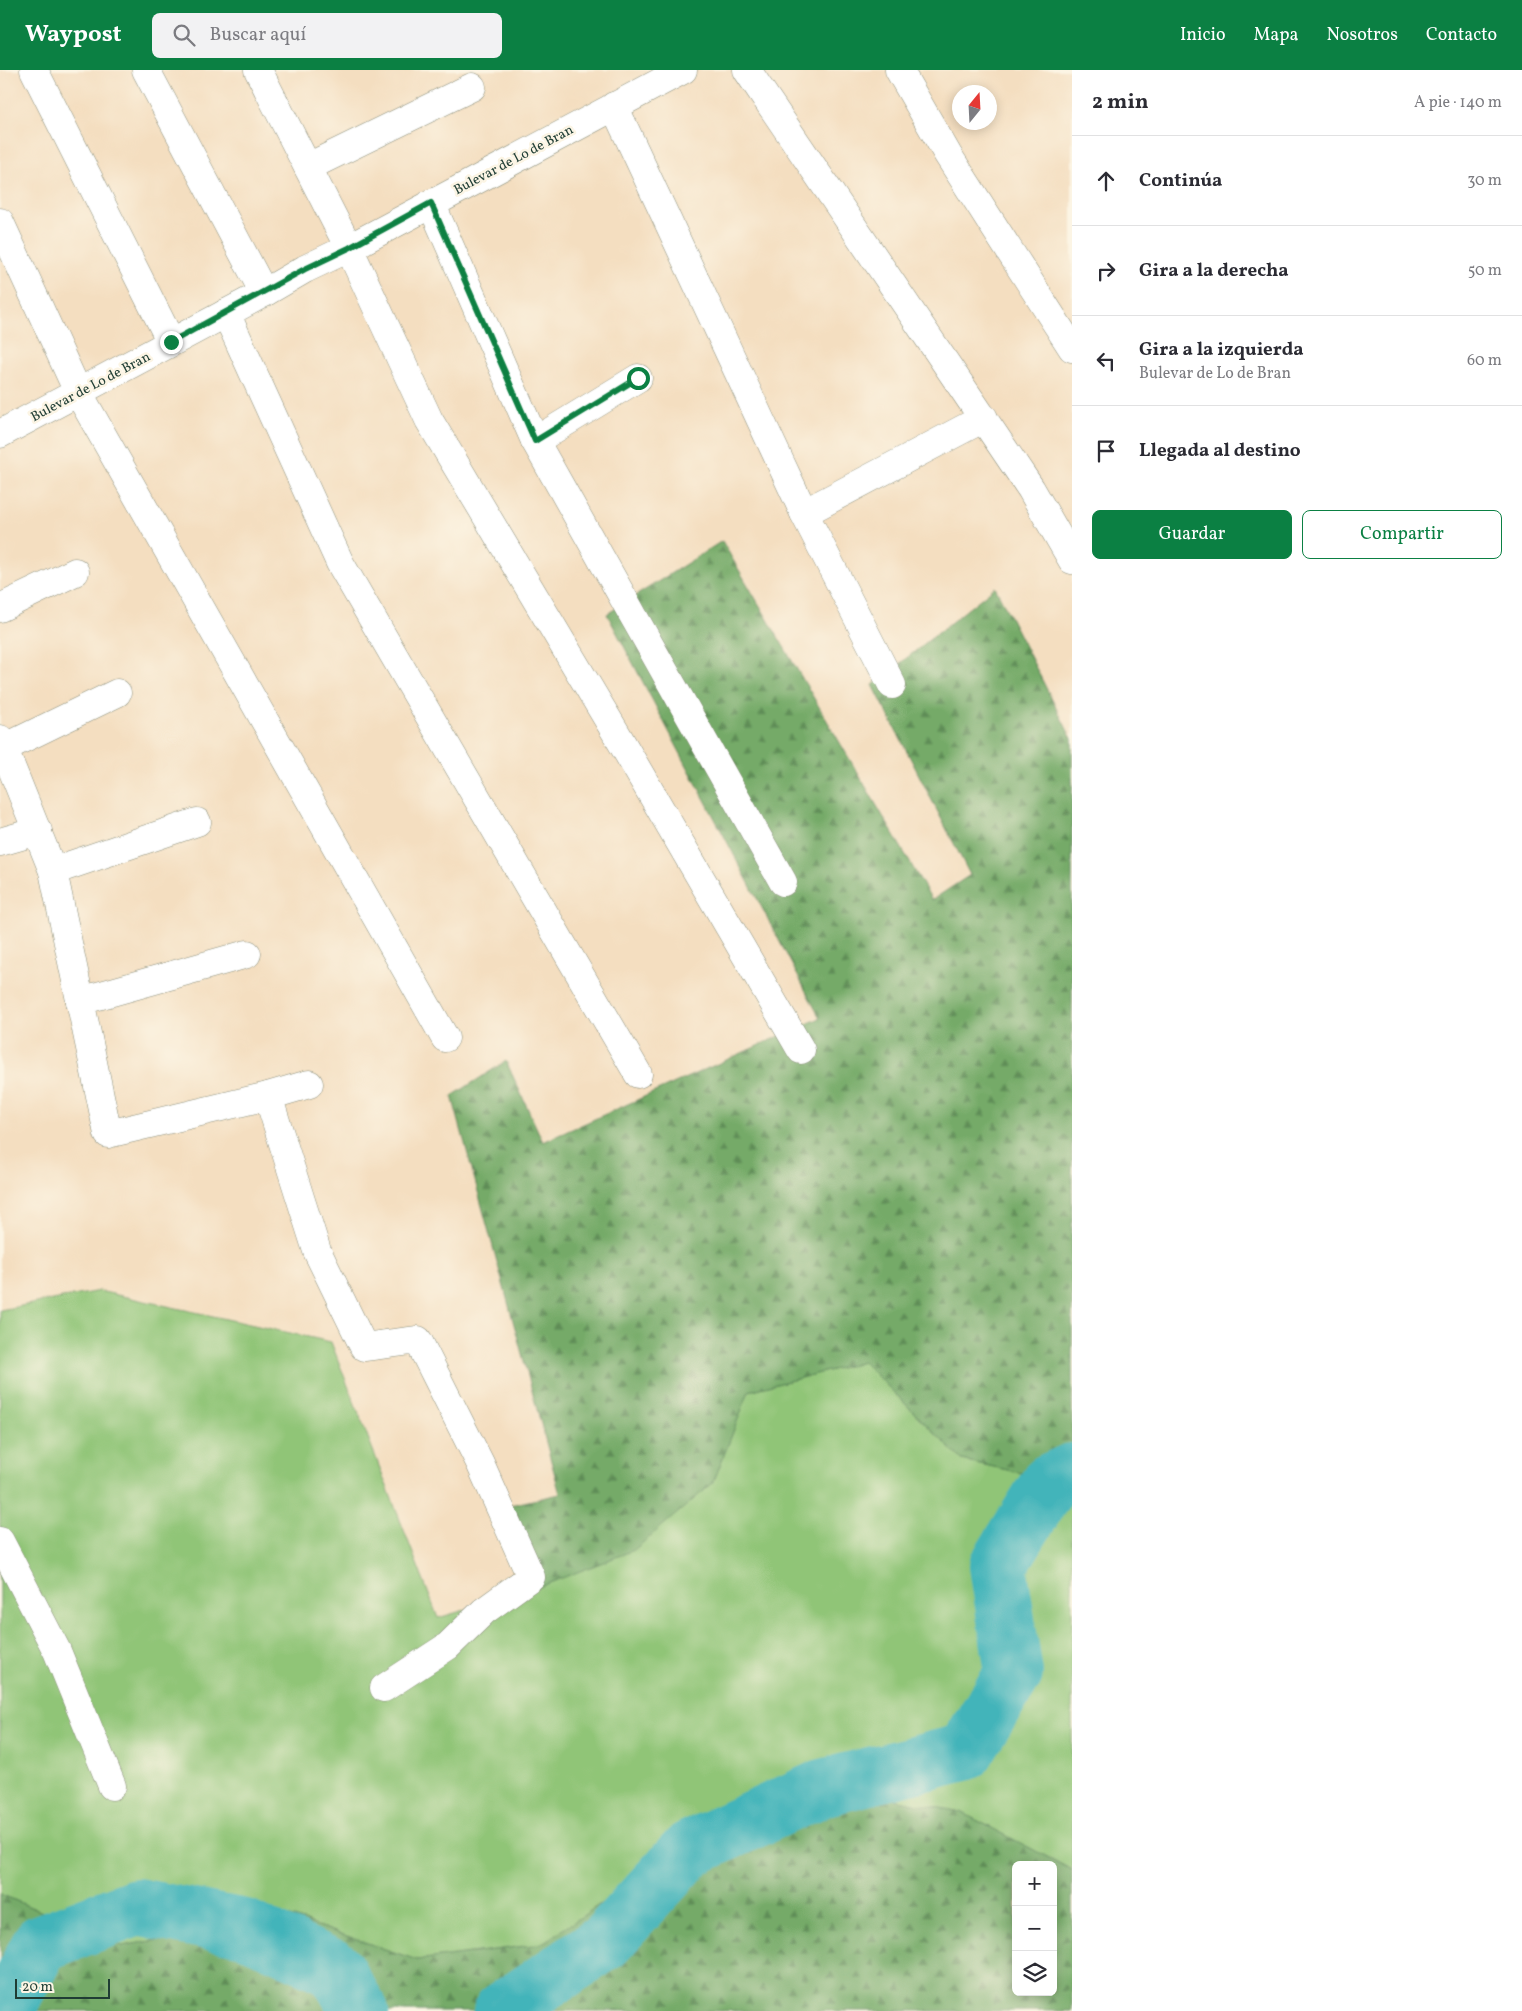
<!DOCTYPE html>
<html lang="es">
<head>
<meta charset="utf-8">
<style>
  body { margin:0; font-family:Vollkorn,serif; background:#f2f2f3; color:#2b2b33 }
  .controls { position:absolute; right:15px; bottom:15px; display:grid; overflow:hidden; border-radius:8px; box-shadow:0 2px 12px #0003 }
  .controls button { width:45px; height:45px; display:grid; place-items:center; padding:0; border:0; border-bottom:1px solid #e1e1e2; background:#fff; color:#2b2b33; font:25px sans-serif }
  .compass { position:absolute; left:952px; top:15px; width:45px; height:45px; border-radius:50%; background:#fff; box-shadow:0 2px 12px #0003; rotate:18deg }
  .scale { position:absolute; left:15px; bottom:12px; width:95px; box-sizing:border-box; padding-left:5px; border:2px solid #1f3d34; border-top:0; font-size:14px; line-height:18px; white-space:nowrap; color:#1f3d34; -webkit-text-stroke:4px #fcf5e5; paint-order:stroke }
  .stop { position:absolute; width:15px; height:15px; margin:-11px; border:4px solid #0b8043; border-radius:50%; background:#fff }
  .stop.end { background:#0b8043; border-color:#fff; box-shadow:0 1px 5px #0008 }
  .list { margin:0; padding:0; list-style:none }
  h2 { display:flex; justify-content:space-between; align-items:center; height:65px; margin:0; padding:0 20px; font-size:21px }
  h2 small { font-size:16px; font-weight:400; color:#7c7c81 }
  .list li { display:grid; grid-template-columns:32px 1fr auto; gap:15px; align-items:center; box-sizing:border-box; height:90px; padding:0 20px; border-top:1px solid #e1e1e2 }
  .list b { display:block; font-size:19px; white-space:nowrap }
  .list p { margin:0; font-size:16px; white-space:nowrap; color:#7c7c81 }
  .list em { font-size:16px; font-style:normal; color:#7c7c81 }
  .actions { display:flex; gap:10px; padding:15px 20px }
  .actions a { flex:1; padding:11px 0; border:1px solid #0b8043; border-radius:8px; text-align:center; font-size:18px; color:#0b8043 }
  .actions .main { background:#0b8043; color:#fff }
  .icon { flex:none; width:28px; height:28px; fill:none; stroke:currentColor; stroke-width:2; stroke-linecap:round; stroke-linejoin:round }
  .map { position:relative; flex:none; width:1072px; height:1941px; overflow:hidden }
  header { display:flex; align-items:center; gap:30px; box-sizing:border-box; height:70px; padding:0 25px; background:#0b8043; color:#fff }
  header strong { font-size:24px }
  nav { display:flex; gap:28px; margin-inline-start:auto; font-size:18px }
  .search { width:350px; height:45px; background:#f2f2f3; display:flex; align-items:center; gap:12px; box-sizing:border-box; padding:0 18px; border-radius:8px; color:#7c7c81; font-size:19px }
  main { display:flex }
  aside { flex:1; background:#fff }
  .map>svg:first-child { display:block }
  .grass { fill:#90c577; stroke:#588156 }
  .forest { fill:url(#forest-firs); stroke:#4a744e; fill-rule:evenodd }
  .lines { fill:none; stroke-linecap:round; stroke-linejoin:round }
  .river { stroke:#43b4ba; stroke-width:58 }
  .minor-casing { stroke:#8a8e7a; stroke-width:29 }
  .minor { stroke:#fff; stroke-width:28 }
  .route { stroke:#0b8043; stroke-width:6 }
  .labels { text-anchor:middle; stroke-width:5; stroke-linejoin:round; paint-order:stroke }
  .street-label { font-size:14px; fill:#1f3d34; stroke:#fcf5e5 }
</style>
</head>
<body>
<header>
<strong>Waypost</strong>
<div class="search"><svg class="icon" aria-label="search" viewBox="0 0 24 24"><circle cx="10" cy="10" r="6"/><path d="M15 15l6 6"/></svg>Buscar aquí</div>
<nav><a>Inicio</a><a>Mapa</a><a>Nosotros</a><a>Contacto</a></nav>
</header>
<main>
<div class="map">
<svg width="1072" height="1941" viewBox="0 0 1072 1941">
  <defs>
    <pattern id="forest-firs" width="22" height="20" patternUnits="userSpaceOnUse" patternTransform="scale(1.25)"><rect width="22" height="20" fill="#74aa68"/><path d="M5 1l3.5 6h-7zM16 11l3.5 6h-7z" fill="#5f8c56"/></pattern>
  </defs>
  <rect width="100%" height="100%" fill="#fcf5e5"/>
  <filter id="ink" filterUnits="userSpaceOnUse"><feTurbulence type="fractalNoise" baseFrequency=".02" numOctaves="2"/><feDisplacementMap in="SourceGraphic" scale="10" xChannelSelector="R" yChannelSelector="G"/><feConvolveMatrix kernelMatrix="1 2 1 2 8 2 1 2 1" color-interpolation-filters="sRGB"/></filter>
  <filter id="wash" filterUnits="userSpaceOnUse"><feTurbulence type="fractalNoise" baseFrequency=".0096" numOctaves="4" result="noise"/><feDisplacementMap in="SourceGraphic" scale="20" xChannelSelector="R" yChannelSelector="G"/><feGaussianBlur stdDeviation="1.12" result="paint"/><feColorMatrix in="noise" values="0 0 0 0 0 0 0 0 0 0 0 0 0 0 0 0 0 1.4 0 .05"/><feComposite in="paint" operator="in"/></filter>
  <g filter="url(#wash)">
    <rect width="100%" height="100%" fill="#f4dec0"/>
    <!-- grass -->
    <path class="grass" d="M 99,1221 L 331,1272 L 438,1548 L 529,1521 L 713,1413 L 749,1321 L 863,1292 L 962,1390 L 1072,1414 L 1072,1800 L 961,1742 L 794,1710 L 727,1749 L 541,1874 L 417,1890 L 291,1847 L 122,1876 L 0,1824 L 0,1240 Z"/>
    <!-- forest -->
    <g class="forest">
      <path d="M 722,471 L 932,830 L 970,805 L 873,615 L 995,517 L 1072,669 L 1072,1414 L 962,1390 L 863,1292 L 749,1321 L 713,1413 L 634,1480 L 529,1521 L 496,1438 L 560,1424 L 452,1026 L 506,991 L 543,1072 L 820,948 L 607,544 Z"/>
      <path d="M 794,1710 L 961,1742 L 1072,1800 L 1072,1941 L 0,1941 L 0,1824 L 122,1876 L 291,1847 L 417,1890 L 541,1874 L 727,1749 ZM 1016,1795 L 1053,1795 L 1053,1922 L 1016,1922 Z"/>
    </g>
    <g class="lines">
      <!-- river -->
      <g class="river">
        <path d="M 5,1941 L 41,1873 L 137,1837 L 245,1858 L 335,1899 L 360,1941"/>
        <path d="M 502,1941 L 605,1872 L 690,1779 L 822,1718 L 965,1682 L 1014,1603 L 998,1496 L 1050,1412 L 1072,1402"/>
      </g>
    </g>
  </g>
  <g filter="url(#ink)">
    <g class="lines">
      <!-- minor casing -->
      <g class="minor-casing">
        <g id="minor">
          <path d="M 34,0 L 171,272"/>
          <path d="M 146,0 L 264,223"/>
          <path d="M 258,0 L 349,178 L 429,350 L 616,663 L 801,980"/>
          <path d="M 747,0 L 1031,419 L 1072,490"/>
          <path d="M 899,0 L 948,85 L 1072,278"/>
          <path d="M 614,36 L 804,443 L 892,615"/>
          <path d="M 308,97 L 472,17"/>
          <path d="M 431,133 L 535,371 L 783,812"/>
          <path d="M 0,152 L 78,322 L 445,968"/>
          <path d="M 226,243 L 340,493 L 638,1004"/>
          <path d="M 0,364 L 264,223 L 305,199 L 349,178 L 683,0"/>
          <path d="M 535,371 L 638,308"/>
          <path d="M 804,443 L 984,348"/>
          <path d="M 0,538 L 75,502"/>
          <path d="M 0,669 L 53,801 L 108,1064 L 268,1026 L 309,1014"/>
          <path d="M 4,678 L 117,623"/>
          <path d="M 0,772 L 38,761"/>
          <path d="M 53,801 L 197,752"/>
          <path d="M 80,931 L 247,884"/>
          <path d="M 268,1026 L 317,1181 L 364,1277 L 418,1270 L 480,1393 L 531,1507 L 484,1541 L 448,1576 L 384,1618"/>
          <path d="M 0,1471 L 57,1581 L 112,1716"/>
        </g>
      </g>
      <!-- minor -->
      <use href="#minor" class="minor"/>
    </g>
  </g>
  <g class="lines" filter="url(#ink)">
    <!-- route -->
    <path class="route" d="M 171,272 L 305,199 L 349,178 L 431,133 L 535,371 L 638,308"/>
  </g>
  <g class="labels">
    <!-- street labels -->
    <g class="street-label">
      <text transform="translate(513 89) rotate(-28)" y="5">Bulevar de Lo de Bran</text>
      <text transform="translate(90 316) rotate(-28)" y="5">Bulevar de Lo de Bran</text>
    </g>
  </g>
</svg>
<div class="controls">
<button>+</button>
<button>−</button>
<button><svg class="icon" aria-label="layers" viewBox="0 0 24 24"><path d="M12 4l9 5-9 5-9-5zM3 14l9 5 9-5"/></svg></button>
</div>
<svg class="compass" viewBox="-18 -18 36 36"><path d="M0-13l5 13h-10z" fill="#e53935"/><path d="M0 13l5-13h-10z" fill="#7c7c81"/></svg>
<div class="scale">20 m</div>
<div class="stop" style="left:638px;top:308px"></div>
<div class="stop end" style="left:171px;top:272px"></div>
</div>
<aside>
<h2>2 min<small>A pie · 140 m</small></h2>
<ul class="list">
<li><svg class="icon" aria-label="ahead" viewBox="0 0 24 24"><path d="M12 20V5M6 11l6-6 6 6"/></svg><div><b>Continúa</b></div><em>30 m</em></li>
<li><svg class="icon" aria-label="right" viewBox="0 0 24 24"><path d="M7 20v-9h11M14 6l5 5-5 5"/></svg><div><b>Gira a la derecha</b></div><em>50 m</em></li>
<li><svg class="icon" aria-label="left" viewBox="0 0 24 24"><path d="M17 20v-9H6M10 6l-5 5 5 5"/></svg><div><b>Gira a la izquierda</b><p>Bulevar de Lo de Bran</p></div><em>60 m</em></li>
<li><svg class="icon" aria-label="arrive" viewBox="0 0 24 24"><path d="M6 21V4h12l-3 4 3 4H6"/></svg><div><b>Llegada al destino</b></div></li>
</ul>
<div class="actions"><a class="main">Guardar</a><a>Compartir</a></div>
</aside>
</main>
</body>
</html>
